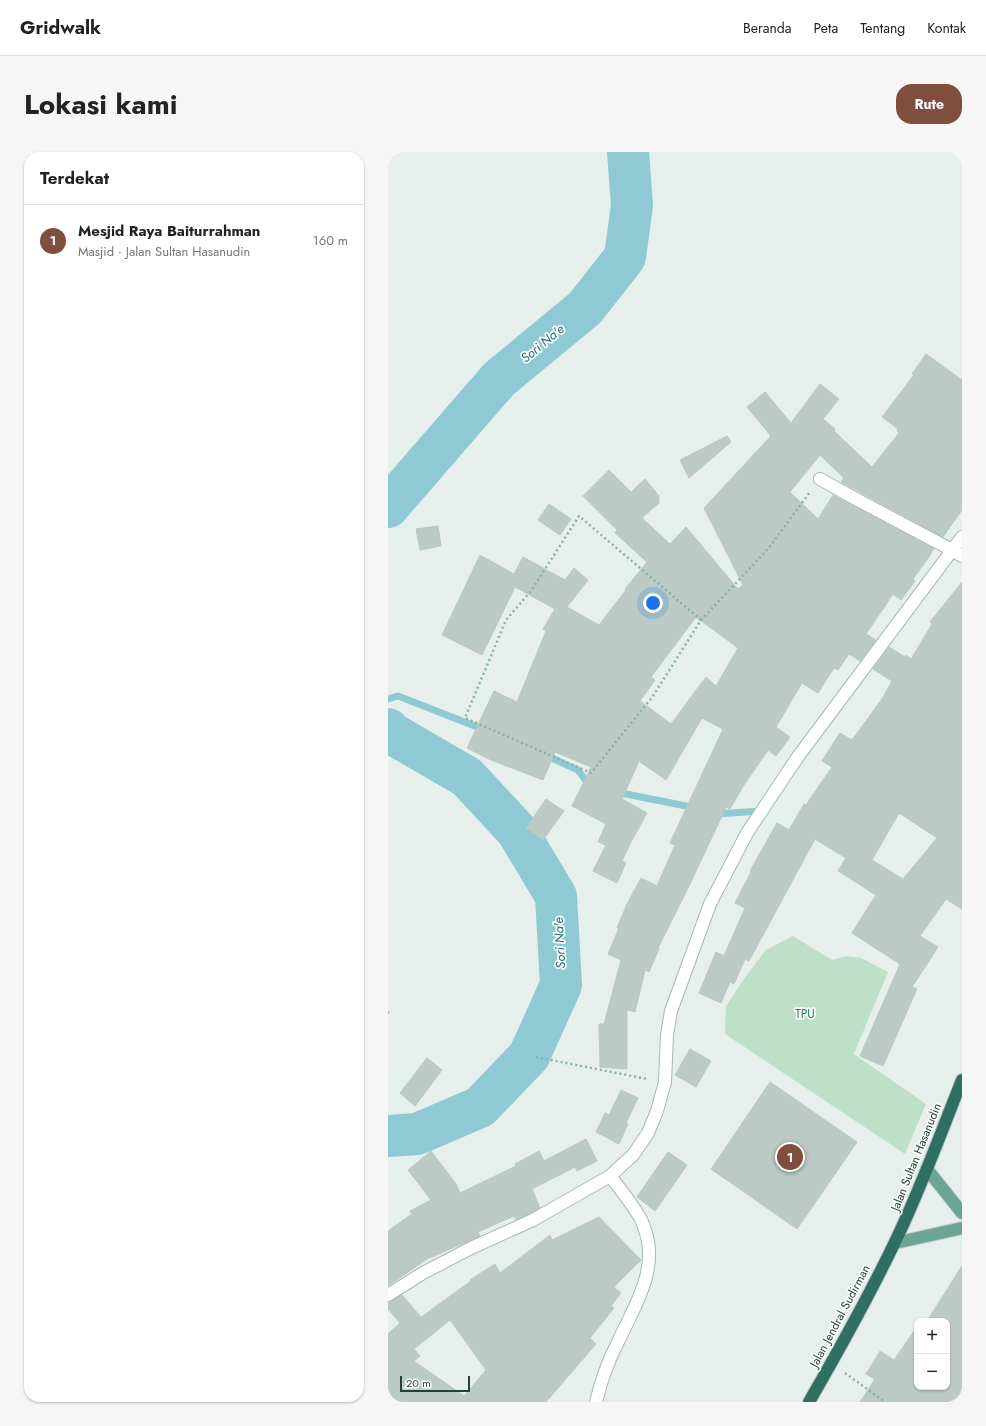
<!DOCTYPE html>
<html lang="id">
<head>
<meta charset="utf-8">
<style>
  body { margin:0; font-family:Jost,sans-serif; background:#f6f6f6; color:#222 }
  .controls { position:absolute; right:12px; bottom:12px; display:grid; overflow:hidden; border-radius:8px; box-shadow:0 1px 3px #0004 }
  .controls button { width:36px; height:36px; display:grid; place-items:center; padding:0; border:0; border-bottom:1px solid #e0e0e0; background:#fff; color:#222; font:20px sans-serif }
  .scale { position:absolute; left:12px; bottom:10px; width:70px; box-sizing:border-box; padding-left:4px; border:2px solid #24423a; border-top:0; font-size:11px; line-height:14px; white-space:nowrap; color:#24423a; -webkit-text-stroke:3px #f7fbf9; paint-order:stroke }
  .you { position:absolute; left:265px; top:451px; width:14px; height:14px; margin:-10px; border:3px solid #fff; border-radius:50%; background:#1a73e8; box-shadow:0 0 0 6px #1a73e833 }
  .badge { display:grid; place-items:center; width:26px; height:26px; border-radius:50%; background:#804e3d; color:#fff; font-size:13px; font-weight:700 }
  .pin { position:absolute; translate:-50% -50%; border:2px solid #fff; box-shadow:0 1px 4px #0006 }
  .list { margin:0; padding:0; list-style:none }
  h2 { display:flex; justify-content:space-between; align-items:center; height:52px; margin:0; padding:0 16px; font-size:17px }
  h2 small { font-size:13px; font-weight:400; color:#767676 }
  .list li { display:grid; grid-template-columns:26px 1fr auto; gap:12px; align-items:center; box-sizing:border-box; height:72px; padding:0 16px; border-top:1px solid #e0e0e0 }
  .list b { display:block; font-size:15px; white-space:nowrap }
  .list p { margin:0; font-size:13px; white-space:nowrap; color:#767676 }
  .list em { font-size:13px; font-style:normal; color:#767676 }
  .map { position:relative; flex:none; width:574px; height:1250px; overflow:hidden; border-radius:16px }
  header { display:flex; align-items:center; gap:24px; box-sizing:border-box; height:56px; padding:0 20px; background:#fff; border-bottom:1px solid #e0e0e0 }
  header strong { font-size:19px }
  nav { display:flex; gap:22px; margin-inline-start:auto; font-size:14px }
  .intro { display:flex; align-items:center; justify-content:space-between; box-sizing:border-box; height:96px; padding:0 24px }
  h1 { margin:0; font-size:28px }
  .button { padding:10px 18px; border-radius:16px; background:#804e3d; color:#fff; font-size:14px; font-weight:700 }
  main { display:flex; gap:24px; padding:0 24px }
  aside { flex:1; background:#fff; border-radius:16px; box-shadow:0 1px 3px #0004 }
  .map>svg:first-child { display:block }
  .green { fill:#bfe0c8 }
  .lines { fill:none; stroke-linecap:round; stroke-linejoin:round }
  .stream { stroke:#8ec9d4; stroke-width:7 }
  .river { stroke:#8ec9d4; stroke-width:42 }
  .building { fill:#bbcac4; stroke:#b8c9c2; fill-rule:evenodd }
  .minor-casing { stroke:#a8b8b2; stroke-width:14 }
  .major-casing { stroke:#c2cac8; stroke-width:14 }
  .highway-casing { stroke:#c2cac8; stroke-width:14 }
  .path { stroke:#86b3a5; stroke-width:2.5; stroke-dasharray:2 3; stroke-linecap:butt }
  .minor { stroke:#fff; stroke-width:12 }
  .major { stroke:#6aa596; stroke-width:12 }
  .highway { stroke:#2f6f62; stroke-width:12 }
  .labels { text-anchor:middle; stroke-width:3.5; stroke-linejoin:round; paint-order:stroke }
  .park-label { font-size:12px; fill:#2d7a4b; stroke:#f7fbf9 }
  .street-label { font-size:12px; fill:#24423a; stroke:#f7fbf9 }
  .water-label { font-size:13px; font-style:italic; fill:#1c6f80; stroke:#f7fbf9 }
</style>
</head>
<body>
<header>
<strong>Gridwalk</strong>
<nav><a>Beranda</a><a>Peta</a><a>Tentang</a><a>Kontak</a></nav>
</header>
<div class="intro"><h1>Lokasi kami</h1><a class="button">Rute</a></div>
<main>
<aside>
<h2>Terdekat<small></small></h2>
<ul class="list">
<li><span class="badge">1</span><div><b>Mesjid Raya Baiturrahman</b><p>Masjid · Jalan Sultan Hasanudin</p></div><em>160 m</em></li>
</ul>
</aside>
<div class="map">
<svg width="574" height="1250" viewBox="0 0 574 1250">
  <rect width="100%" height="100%" fill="#e6efeb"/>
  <!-- green -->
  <path class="green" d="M 405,784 L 444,808 L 458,804 L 473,806 L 500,820 L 466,902 L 538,952 L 517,1002 L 337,882 L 338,854 L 358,824 L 378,798 Z"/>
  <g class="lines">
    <!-- stream -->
    <g class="stream">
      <path d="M 0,547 L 10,544 L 97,578"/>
      <path d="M 157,603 L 190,618 L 198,629 L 205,631"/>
      <path d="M 228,640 L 308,656"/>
      <path d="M 327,662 L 374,659"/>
    </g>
    <!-- river -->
    <g class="river">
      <path d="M 0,355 L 111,227 L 197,156 L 237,105 L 244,53 L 240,0"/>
      <path d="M 0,577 L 3,581 L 79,625 L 129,679 L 168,744 L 173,833 L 141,904 L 92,955 L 29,982 L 0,984"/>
    </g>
  </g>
  <!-- building -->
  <g class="building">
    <path d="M 538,202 L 574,228 L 574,358 L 555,385 L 453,330 L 456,326 L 432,303 L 402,340 L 430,367 L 445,343 L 546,397 L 542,402 L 543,402 L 525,427 L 527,429 L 513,448 L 505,442 L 478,482 L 488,488 L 472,509 L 461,502 L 450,518 L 446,516 L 430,541 L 414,531 L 388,575 L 402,585 L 388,604 L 380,598 L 354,636 L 342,657 L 338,655 L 303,730 L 270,796 L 271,797 L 261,820 L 257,818 L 247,860 L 239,858 L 239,917 L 212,915 L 211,872 L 216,872 L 233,808 L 220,802 L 231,776 L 229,776 L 239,752 L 253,726 L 269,734 L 287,693 L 282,691 L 335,577 L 314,566 L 278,628 L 251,609 L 234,647 L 259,661 L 242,692 L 234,709 L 238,711 L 229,731 L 205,719 L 218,693 L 210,690 L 218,672 L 184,654 L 203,615 L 167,600 L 155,628 L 103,608 L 79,596 L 106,539 L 129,550 L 158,479 L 155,477 L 167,457 L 127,435 L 94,503 L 54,483 L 92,403 L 126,422 L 135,405 L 177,428 L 186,416 L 200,428 L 179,455 L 211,473 L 238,438 L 237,437 L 259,410 L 227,381 L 229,378 L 195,344 L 221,318 L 243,340 L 257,327 L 271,344 L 271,351 L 254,366 L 282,392 L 298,375 L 350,437 L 355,433 L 316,356 L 383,284 L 359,255 L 377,240 L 403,271 L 432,232 L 451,247 L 435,267 L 447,277 L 446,279 L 484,315 L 511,281 L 509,279 L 510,277 L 494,265 L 526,223 L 524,222 ZM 308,465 L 350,496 L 328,534 L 318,525 L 283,572 L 252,549 L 267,528 L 263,525 Z"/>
    <path d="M 339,284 L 343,290 L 301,326 L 292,308 Z"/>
    <path d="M 161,352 L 183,367 L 172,383 L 150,368 Z"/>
    <path d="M 50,374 L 53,394 L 32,398 L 28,377 Z"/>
    <path d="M 574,430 L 574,757 L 558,747 L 532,784 L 550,795 L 524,835 L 529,837 L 495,914 L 472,904 L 512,812 L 464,781 L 488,743 L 450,719 L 458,706 L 427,687 L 361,809 L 357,807 L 346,832 L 342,830 L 333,851 L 311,841 L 328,800 L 336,804 L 357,756 L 347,751 L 363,720 L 362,719 L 389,671 L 401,678 L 416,652 L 418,653 L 444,615 L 434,609 L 452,581 L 464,588 L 494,547 L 504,529 L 485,517 L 501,495 L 517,505 L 518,503 L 523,507 L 544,472 L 542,470 ZM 511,661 L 549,686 L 515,727 L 484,708 Z"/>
    <path d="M 158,647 L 176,659 L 155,688 L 138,676 Z"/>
    <path d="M 302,897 L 323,909 L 308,935 L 287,923 Z"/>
    <path d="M 39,906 L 54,918 L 27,954 L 12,941 Z"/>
    <path d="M 382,930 L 469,990 L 409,1077 L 323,1017 Z"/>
    <path d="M 233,938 L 250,946 L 238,971 L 240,972 L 231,992 L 208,980 L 217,961 L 221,963 Z"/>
    <path d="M 198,987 L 209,1009 L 189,1019 L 187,1015 L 144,1037 L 152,1056 L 128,1068 L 126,1064 L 90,1080 L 92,1084 L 39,1107 L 0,1134 L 0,1079 L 24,1062 L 22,1059 L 43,1048 L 20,1018 L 43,999 L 68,1032 L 72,1041 L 128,1014 L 127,1012 L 151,999 L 156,1009 Z"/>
    <path d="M 280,1000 L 299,1013 L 267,1059 L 249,1045 Z"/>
    <path d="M 211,1065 L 253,1108 L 226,1135 L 233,1141 L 223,1154 L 226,1156 L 202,1186 L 208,1192 L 158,1250 L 0,1250 L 0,1182 L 12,1171 L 0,1157 L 0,1150 L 14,1143 L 33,1165 L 83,1129 L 82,1128 L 107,1112 L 112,1121 L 162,1083 L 164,1088 ZM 62,1168 L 98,1218 L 76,1244 L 26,1209 L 32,1204 L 26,1197 Z"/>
    <path d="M 574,1114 L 574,1250 L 472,1250 L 487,1227 L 478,1222 L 492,1199 L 506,1208 L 529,1175 L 529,1235 L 559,1235 L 559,1169 L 539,1169 Z"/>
  </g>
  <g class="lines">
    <!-- minor casing -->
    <g class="minor-casing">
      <g id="minor">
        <path d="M 432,327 L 466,346 L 564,398 L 574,404"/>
        <path d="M 0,1143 L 35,1121 L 83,1096 L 145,1068 L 222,1024 L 245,1003 L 260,981 L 269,959 L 277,930 L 279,883 L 283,859 L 322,752 L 359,681 L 409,606 L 574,385"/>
        <path d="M 208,1250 C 213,1229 220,1209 230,1190 C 246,1155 271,1118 257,1078 C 255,1073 254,1068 251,1064 C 243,1050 232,1037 222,1024"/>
      </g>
    </g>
    <!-- major casing -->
    <g class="major-casing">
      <g id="major">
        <path d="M 539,1017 L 574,1061"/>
        <path d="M 507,1091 L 574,1076"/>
      </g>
    </g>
    <!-- highway casing -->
    <g class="highway-casing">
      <path id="highway" d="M 421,1250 C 451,1198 480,1146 506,1092 C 532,1039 552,983 574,928"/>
    </g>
    <!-- path -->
    <g class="path">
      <path d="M 313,468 L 191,364 L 143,439 L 118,468 L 77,566 L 203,621 L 265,544 L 313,468 L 380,397 L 422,340"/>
      <path d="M 0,860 L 1,861"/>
      <path d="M 148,905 L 259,927"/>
      <path d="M 457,1221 L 497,1250"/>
    </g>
    <!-- minor -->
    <use href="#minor" class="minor"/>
    <!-- major -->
    <use href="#major" class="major"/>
    <!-- highway -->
    <use href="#highway" class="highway"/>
  </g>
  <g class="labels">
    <!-- park labels -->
    <g class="park-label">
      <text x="417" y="866">TPU</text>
    </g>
    <!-- street labels -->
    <g class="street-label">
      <text transform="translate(528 1005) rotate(-68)" y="4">Jalan Sultan Hasanudin</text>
      <text transform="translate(452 1164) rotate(-62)" y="4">Jalan Jendral Sudirman</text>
    </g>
    <!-- water labels -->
    <g class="water-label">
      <text transform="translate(154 191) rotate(-40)" y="5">Sori Na'e</text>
      <text transform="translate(171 791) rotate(-93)" y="5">Sori Na'e</text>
    </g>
  </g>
</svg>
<div class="controls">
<button>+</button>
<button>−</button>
</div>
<div class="scale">20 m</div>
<div class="you"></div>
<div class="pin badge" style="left:402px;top:1005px">1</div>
</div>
</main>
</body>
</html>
